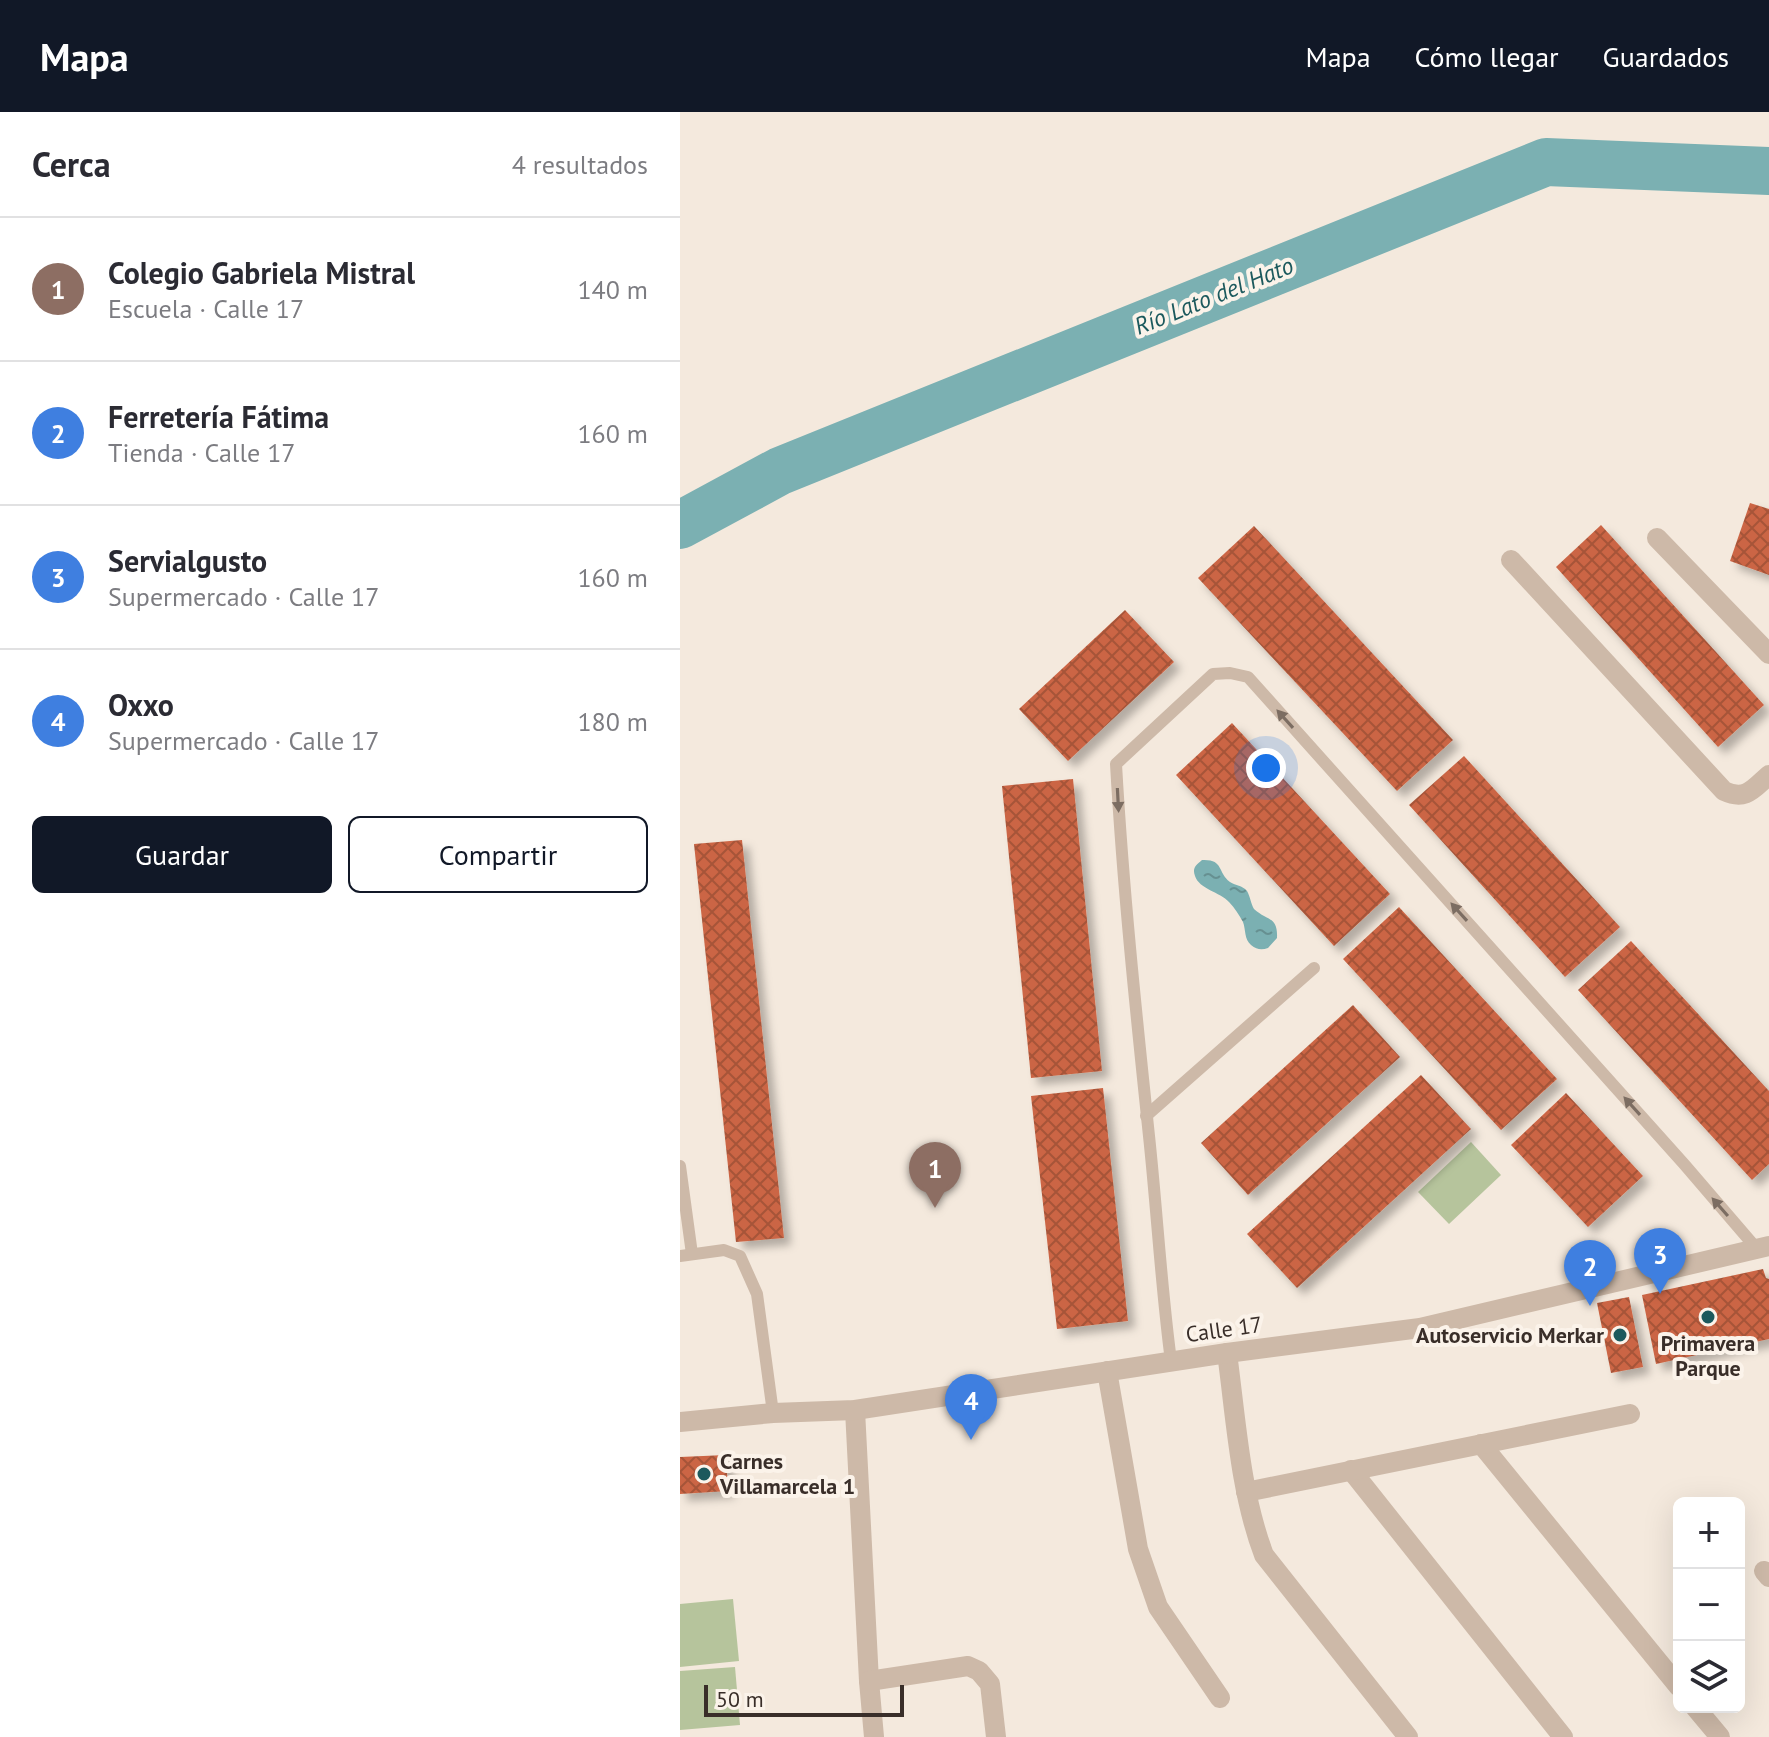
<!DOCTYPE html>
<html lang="es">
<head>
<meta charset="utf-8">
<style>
  body { margin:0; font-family:"PT Sans",sans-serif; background:#f7f7f7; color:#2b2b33 }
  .controls { position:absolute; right:24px; bottom:24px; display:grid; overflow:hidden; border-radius:12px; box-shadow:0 8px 32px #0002 }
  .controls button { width:72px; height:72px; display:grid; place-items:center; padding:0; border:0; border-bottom:2px solid #e1e1e2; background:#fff; color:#2b2b33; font:40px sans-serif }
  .scale { position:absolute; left:24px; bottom:20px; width:200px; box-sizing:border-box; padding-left:8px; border:4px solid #392e29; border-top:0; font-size:22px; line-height:28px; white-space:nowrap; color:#392e29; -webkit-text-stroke:6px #fbf3ea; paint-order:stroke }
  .you { position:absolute; left:586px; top:656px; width:28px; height:28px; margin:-20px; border:6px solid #fff; border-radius:50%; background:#1a73e8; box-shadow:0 0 0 12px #1a73e833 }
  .badge { display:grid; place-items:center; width:52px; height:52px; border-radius:50%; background:#111827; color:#fff; font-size:26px; font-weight:700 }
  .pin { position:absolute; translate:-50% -66px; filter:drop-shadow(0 2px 4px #0008) }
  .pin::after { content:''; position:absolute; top:42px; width:28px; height:24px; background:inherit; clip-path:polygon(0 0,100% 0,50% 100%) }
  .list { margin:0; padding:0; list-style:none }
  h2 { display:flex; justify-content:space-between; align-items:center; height:104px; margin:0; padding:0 32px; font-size:34px }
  h2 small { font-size:26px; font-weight:400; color:#7c7c81 }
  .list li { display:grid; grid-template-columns:52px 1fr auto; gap:24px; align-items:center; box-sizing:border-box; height:144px; padding:0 32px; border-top:2px solid #e1e1e2 }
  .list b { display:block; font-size:30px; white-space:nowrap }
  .list p { margin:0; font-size:26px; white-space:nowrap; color:#7c7c81 }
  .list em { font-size:26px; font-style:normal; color:#7c7c81 }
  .actions { display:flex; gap:16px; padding:24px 32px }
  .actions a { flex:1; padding:18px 0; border:2px solid #111827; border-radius:12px; text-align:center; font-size:28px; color:#111827 }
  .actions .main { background:#111827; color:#fff }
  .icon { flex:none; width:44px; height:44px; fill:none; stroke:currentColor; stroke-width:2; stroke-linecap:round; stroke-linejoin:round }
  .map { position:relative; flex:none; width:1089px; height:1625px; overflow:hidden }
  header { display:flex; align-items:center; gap:48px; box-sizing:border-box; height:112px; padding:0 40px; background:#111827; color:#fff }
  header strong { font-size:38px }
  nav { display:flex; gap:44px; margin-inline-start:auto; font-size:28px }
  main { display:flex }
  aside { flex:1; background:#fff }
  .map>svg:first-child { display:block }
  .garden { fill:#b6c49c }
  .water { fill:url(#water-ripples) }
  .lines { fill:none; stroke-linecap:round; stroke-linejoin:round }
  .river { stroke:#7bb0b2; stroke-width:48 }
  .building { fill:url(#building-cross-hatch); filter:url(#shadow) }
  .service { stroke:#cdb9a8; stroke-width:12 }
  .minor { stroke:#cdb9a8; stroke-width:20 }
  .oneway { fill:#7c6d62 }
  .poi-dot { fill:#1c595d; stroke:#fbf3ea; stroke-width:3 }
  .labels { text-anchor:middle; stroke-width:8; stroke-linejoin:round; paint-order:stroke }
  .street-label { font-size:22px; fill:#392e29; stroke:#fbf3ea }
  .poi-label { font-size:22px; font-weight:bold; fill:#392e29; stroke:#fbf3ea; text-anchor:end }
  .water-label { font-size:24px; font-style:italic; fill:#1c595d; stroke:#fbf3ea }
</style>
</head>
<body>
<header>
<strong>Mapa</strong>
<nav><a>Mapa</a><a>Cómo llegar</a><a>Guardados</a></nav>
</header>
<main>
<aside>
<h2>Cerca<small>4 resultados</small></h2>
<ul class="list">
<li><span class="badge" style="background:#8d6e63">1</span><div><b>Colegio Gabriela Mistral</b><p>Escuela · Calle 17</p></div><em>140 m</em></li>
<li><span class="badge" style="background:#3f7fe0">2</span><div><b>Ferretería Fátima</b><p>Tienda · Calle 17</p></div><em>160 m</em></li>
<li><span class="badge" style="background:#3f7fe0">3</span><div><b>Servialgusto</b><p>Supermercado · Calle 17</p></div><em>160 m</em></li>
<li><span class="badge" style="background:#3f7fe0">4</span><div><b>Oxxo</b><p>Supermercado · Calle 17</p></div><em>180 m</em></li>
</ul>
<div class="actions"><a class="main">Guardar</a><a>Compartir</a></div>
</aside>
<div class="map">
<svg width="1089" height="1625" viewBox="0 0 1089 1625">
  <defs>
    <pattern id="water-ripples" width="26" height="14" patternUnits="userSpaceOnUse" patternTransform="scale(2)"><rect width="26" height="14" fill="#7bb0b2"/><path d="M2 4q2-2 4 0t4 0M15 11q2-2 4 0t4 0" fill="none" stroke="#669091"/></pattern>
    <pattern id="building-cross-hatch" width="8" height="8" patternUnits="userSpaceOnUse" patternTransform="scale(2)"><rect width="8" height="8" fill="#cb6544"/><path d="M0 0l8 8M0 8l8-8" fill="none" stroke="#a65439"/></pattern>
    <filter id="shadow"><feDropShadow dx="7" dy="7" stdDeviation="4" flood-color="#0004"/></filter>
  </defs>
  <rect width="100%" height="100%" fill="#f4e9dd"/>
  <!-- garden -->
  <g class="garden">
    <path d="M 791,1030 L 821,1063 L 769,1112 L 738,1080 Z"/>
    <path d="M 53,1487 L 59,1549 L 0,1555 L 0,1492 Z"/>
    <path d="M 55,1555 L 60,1613 L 0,1618 L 0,1559 Z"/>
  </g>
  <!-- water -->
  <path class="water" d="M 522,748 C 544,747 537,760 550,770 C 556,774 562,773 567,779 C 570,784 571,792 574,797 C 587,809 598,804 597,826 L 588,836 C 582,838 577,838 571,833 C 564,827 566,818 563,810 C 559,803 555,796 549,790 C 540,780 519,777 515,764 C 512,756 516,753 522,748 Z"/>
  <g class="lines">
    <!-- river -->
    <path class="river" d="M 0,413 L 100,359 L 866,50 L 1089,59"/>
  </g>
  <!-- building -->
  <g class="building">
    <path d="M 1070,391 L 1089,397 L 1089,463 L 1050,449 Z"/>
    <path d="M 921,413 L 1084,593 L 1038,635 L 876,455 Z"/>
    <path d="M 574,414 L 773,628 L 717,679 L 518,466 Z"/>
    <path d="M 445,498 L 494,550 L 388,649 L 339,597 Z"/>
    <path d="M 552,611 L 710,782 L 654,834 L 496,663 Z"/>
    <path d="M 784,644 L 940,815 L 885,865 L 729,693 Z"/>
    <path d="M 393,667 L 422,959 L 351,966 L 322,674 Z"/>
    <path d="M 62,728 L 104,1126 L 56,1130 L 14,732 Z"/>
    <path d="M 719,795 L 877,967 L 821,1018 L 663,847 Z"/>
    <path d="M 951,829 L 1089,979 L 1089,1052 L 1072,1068 L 898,878 Z"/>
    <path d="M 673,893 L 720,945 L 568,1083 L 521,1031 Z"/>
    <path d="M 741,963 L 791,1017 L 617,1176 L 567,1122 Z"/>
    <path d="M 423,976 L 448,1209 L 377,1217 L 351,984 Z"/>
    <path d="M 886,981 L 963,1064 L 908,1115 L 831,1033 Z"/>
    <path d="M 1083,1157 L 1086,1166 L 1089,1167 L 1089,1227 L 976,1252 L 962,1183 Z"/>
    <path d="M 949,1185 L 963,1255 L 931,1261 L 917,1191 Z"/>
    <path d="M 46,1343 L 48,1379 L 0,1382 L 0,1345 Z"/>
  </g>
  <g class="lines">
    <!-- service -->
    <g class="service">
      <path d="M 466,1004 L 634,856"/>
      <path d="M 0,1054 L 12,1142"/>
      <path d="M 0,1144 L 44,1138 L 60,1144 L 77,1182 L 93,1301"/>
      <path d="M 491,1249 C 481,1174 477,1099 469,1024 C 456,900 443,776 436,652 L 533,562 L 550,561 L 568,565 L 1004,1052 L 1077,1137"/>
    </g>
    <!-- minor -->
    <g class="minor">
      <path d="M 977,426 L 1089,542"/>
      <path d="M 831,448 L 1044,679 C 1066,689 1073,677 1089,663"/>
      <path d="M 547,1241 C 556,1307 560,1380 584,1443 L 728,1625"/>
      <path d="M 427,1259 L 458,1437 L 478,1495 L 540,1586"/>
      <path d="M 175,1298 L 189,1569 L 194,1625"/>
      <path d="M 0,1310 L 93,1301 L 175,1298 L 547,1241 L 740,1216 L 1089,1134"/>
      <path d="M 801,1332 L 999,1575"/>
      <path d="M 671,1358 L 883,1625"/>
      <path d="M 566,1380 L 950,1302"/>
      <path d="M 1084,1459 L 1089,1465"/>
      <path d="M 189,1569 L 288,1554 L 299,1559 L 310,1572 L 316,1625"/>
      <path d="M 1015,1595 L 1040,1625"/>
    </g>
  </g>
  <!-- one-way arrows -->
  <defs><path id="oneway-solid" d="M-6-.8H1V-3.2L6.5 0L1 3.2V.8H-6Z" transform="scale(2)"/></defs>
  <g class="oneway">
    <use href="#oneway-solid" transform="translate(605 607) rotate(-132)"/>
    <use href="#oneway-solid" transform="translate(438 688) rotate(87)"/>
    <use href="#oneway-solid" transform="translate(779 800) rotate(-132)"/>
    <use href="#oneway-solid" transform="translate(952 994) rotate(-132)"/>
    <use href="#oneway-solid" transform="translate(1040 1095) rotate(-131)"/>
  </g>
  <!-- markers -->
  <g class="poi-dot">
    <circle cx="1028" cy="1205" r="8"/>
    <circle cx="940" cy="1223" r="8"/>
    <circle cx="24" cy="1362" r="8"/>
  </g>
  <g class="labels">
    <!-- street labels -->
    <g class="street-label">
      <text transform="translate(544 1217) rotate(-8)" y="8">Calle 17</text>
    </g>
    <!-- poi labels -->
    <g class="poi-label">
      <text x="924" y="1231">Autoservicio Merkar</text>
      <text x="1028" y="1239" text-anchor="middle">Primavera<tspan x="1028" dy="25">Parque</tspan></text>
      <text x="40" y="1357" text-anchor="start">Carnes<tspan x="40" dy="25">Villamarcela 1</tspan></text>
    </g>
    <!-- water labels -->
    <g class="water-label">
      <text transform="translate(534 184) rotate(-22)" y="8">Río Lato del Hato</text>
    </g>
  </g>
</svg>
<div class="controls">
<button>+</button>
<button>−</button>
<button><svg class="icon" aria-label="layers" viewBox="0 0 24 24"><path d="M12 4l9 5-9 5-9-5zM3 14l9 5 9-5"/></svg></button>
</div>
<div class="scale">50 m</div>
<div class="you"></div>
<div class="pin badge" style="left:255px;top:1096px;background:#8d6e63">1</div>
<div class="pin badge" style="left:910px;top:1194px;background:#3f7fe0">2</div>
<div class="pin badge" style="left:980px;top:1182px;background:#3f7fe0">3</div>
<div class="pin badge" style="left:291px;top:1328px;background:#3f7fe0">4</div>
</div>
</main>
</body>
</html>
